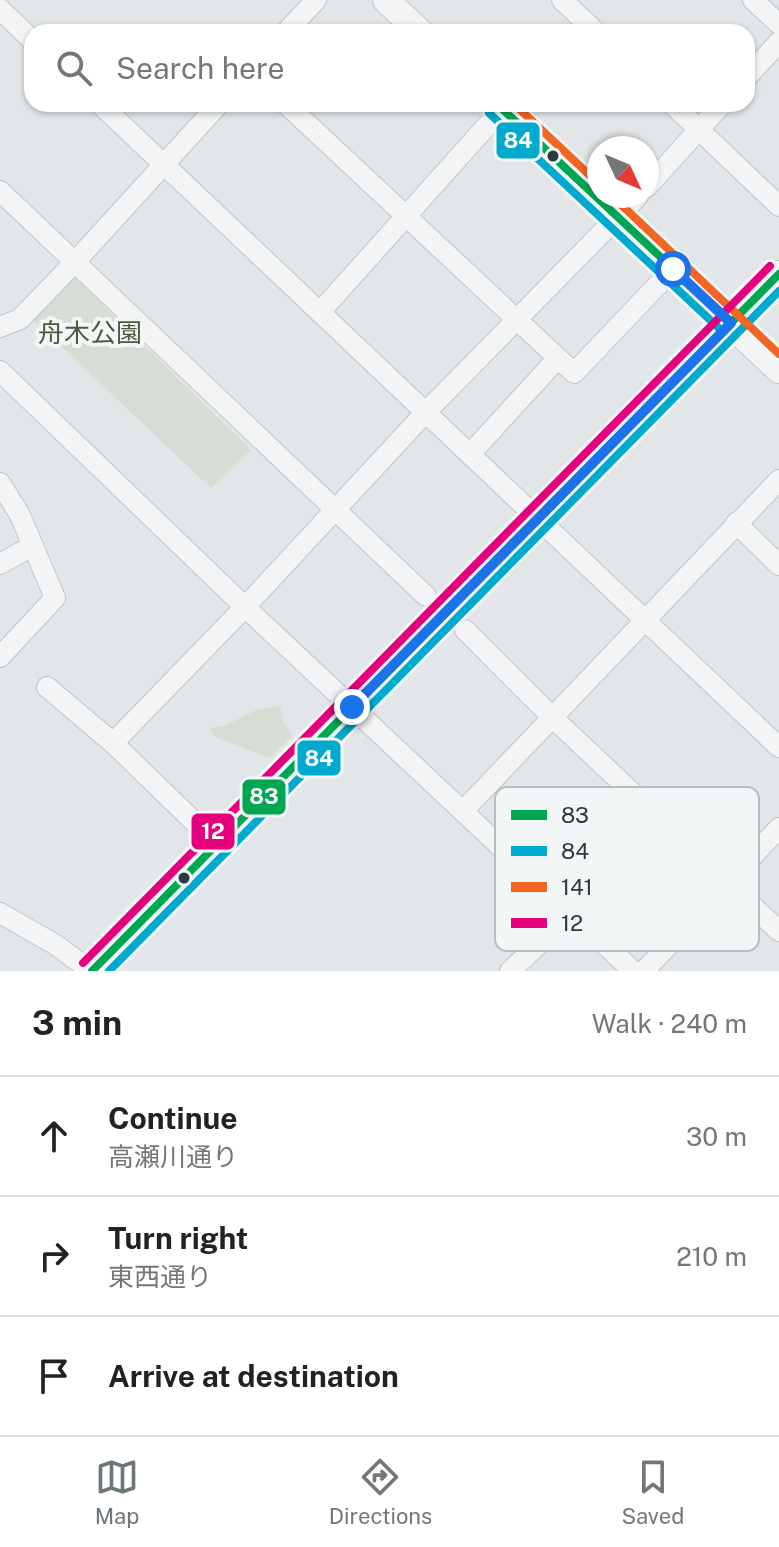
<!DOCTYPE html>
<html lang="en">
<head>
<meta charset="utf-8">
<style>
  body { margin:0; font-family:"Public Sans","Noto Sans JP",sans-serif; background:#f2f2f2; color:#222 }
  .compass { position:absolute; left:587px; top:136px; width:72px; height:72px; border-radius:50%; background:#fff; box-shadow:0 2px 6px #0004; rotate:134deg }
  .stop { position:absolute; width:24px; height:24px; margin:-18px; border:6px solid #1a73e8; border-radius:50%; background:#fff }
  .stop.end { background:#1a73e8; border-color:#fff; box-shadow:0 2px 8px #0008 }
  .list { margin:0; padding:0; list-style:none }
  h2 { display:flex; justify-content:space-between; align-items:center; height:104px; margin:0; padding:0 32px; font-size:34px }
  h2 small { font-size:26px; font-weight:400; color:#767676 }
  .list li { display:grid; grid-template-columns:52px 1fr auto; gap:24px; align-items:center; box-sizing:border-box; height:120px; padding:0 32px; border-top:2px solid #e0e0e0 }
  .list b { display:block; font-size:30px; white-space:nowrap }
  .list p { margin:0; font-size:26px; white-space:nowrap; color:#767676 }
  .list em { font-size:26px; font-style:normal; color:#767676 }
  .icon { flex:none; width:44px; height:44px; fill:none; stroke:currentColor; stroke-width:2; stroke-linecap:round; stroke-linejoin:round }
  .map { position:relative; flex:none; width:779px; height:971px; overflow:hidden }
  .search { position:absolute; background:#fff; box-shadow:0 2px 6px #0004; left:24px; right:24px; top:24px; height:88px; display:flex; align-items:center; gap:20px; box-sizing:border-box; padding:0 28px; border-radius:24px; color:#767676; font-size:30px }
  .sheet { height:464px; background:#fff }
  nav { display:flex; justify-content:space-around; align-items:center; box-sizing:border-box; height:112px; border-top:2px solid #e0e0e0; background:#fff; font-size:22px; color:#767676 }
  nav a { display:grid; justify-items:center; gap:4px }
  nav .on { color:#6c767b }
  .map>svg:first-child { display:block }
  .green { fill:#d7dcd4 }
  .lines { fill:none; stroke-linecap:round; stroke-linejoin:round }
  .minor-casing { stroke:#c2c4c6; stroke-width:22 }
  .tertiary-casing { stroke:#c2c4c6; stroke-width:28 }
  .minor { stroke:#f3f4f5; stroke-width:20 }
  .tertiary { stroke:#f3f4f5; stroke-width:26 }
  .bus-1-casing { stroke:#f2f6f7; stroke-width:14 }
  .bus-2-casing { stroke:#f2f6f7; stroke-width:14 }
  .bus-3-casing { stroke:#f2f6f7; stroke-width:14 }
  .bus-4-casing { stroke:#f2f6f7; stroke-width:14 }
  .bus-1 { stroke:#00a651; stroke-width:8 }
  .bus-2 { stroke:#00a9ce; stroke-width:8 }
  .bus-3 { stroke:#f26522; stroke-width:8 }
  .bus-4 { stroke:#e5007d; stroke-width:8 }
  .route { stroke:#1a73e8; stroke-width:10 }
  .bus-dot { fill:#2c3a40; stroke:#f2f6f7; stroke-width:3 }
  .labels { text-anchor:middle; stroke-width:8; stroke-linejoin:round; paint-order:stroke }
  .park-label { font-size:26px; fill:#4b5a3b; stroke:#f2f6f7 }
  .key { fill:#f2f6f7; stroke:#b7bec0; stroke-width:2 }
  .key-label { font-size:22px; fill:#2c3a40 }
  .line-badge { stroke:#f2f6f7; stroke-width:3 }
  .badge-label { font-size:22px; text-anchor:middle; font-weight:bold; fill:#fff }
</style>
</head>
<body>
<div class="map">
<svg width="779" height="971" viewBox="0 0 779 971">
  <rect width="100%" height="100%" fill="#e3e6e8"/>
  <!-- green -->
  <g class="green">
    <path d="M 73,276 L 251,450 L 211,488 L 33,320 Z"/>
    <path d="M 280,706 L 283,721 L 293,735 L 270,758 L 215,737 L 210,728 L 226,725 L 258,709 Z"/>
  </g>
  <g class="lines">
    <!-- minor casing -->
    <g class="minor-casing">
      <g id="minor">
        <path d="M 562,0 L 596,32"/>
        <path d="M 753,0 L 779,24"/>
        <path d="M 0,9 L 32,40"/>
        <path d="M 286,32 L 316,0"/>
        <path d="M 747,77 L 779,42"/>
        <path d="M 100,104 L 779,747"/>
        <path d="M 286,104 L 574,373 L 673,269"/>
        <path d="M 672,104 L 779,206"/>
        <path d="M 647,187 L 722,104"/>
        <path d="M 0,191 L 426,596"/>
        <path d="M 320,312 L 502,109"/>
        <path d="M 0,327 L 20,319 L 75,262 L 219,104"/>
        <path d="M 0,371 L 245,607 L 633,971"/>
        <path d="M 470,454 L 558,358"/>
        <path d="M 0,483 L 20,515 L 55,598 L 0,657"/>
        <path d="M 736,523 L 779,565"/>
        <path d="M 0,564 L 32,546"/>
        <path d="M 465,630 L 553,718 L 779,931"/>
        <path d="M 47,687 L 113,743 L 217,844"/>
        <path d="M 113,743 L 245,607 L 426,412 L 638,196"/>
        <path d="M 463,811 L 779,480"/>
        <path d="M 0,913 L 56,945 L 91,971"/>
        <path d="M 510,971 L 571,914"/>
        <path d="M 644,971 L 779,828"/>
      </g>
    </g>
    <!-- tertiary casing -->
    <g class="tertiary-casing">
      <g id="tertiary">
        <path d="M 386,0 L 420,32"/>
        <path d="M 497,104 L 779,370"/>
        <path d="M 92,971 L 779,274"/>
      </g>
    </g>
    <!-- minor -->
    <use href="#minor" class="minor"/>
    <!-- tertiary -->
    <use href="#tertiary" class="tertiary"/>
    <!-- bus-1 casing -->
    <g class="bus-1-casing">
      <g id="bus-1">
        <path d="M 497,104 L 731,323"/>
        <path d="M 92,971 L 779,274"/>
      </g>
    </g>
    <!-- bus-2 casing -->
    <g class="bus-2-casing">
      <g id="bus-2">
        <path d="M 489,113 L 723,332"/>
        <path d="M 109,971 L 779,291"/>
      </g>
    </g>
    <!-- bus-3 casing -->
    <g class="bus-3-casing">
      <g id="bus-3">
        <path d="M 514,104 L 599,184"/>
        <path d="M 612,196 L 779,354"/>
      </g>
    </g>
    <!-- bus-4 casing -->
    <g class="bus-4-casing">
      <path id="bus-4" d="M 83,963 L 770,266"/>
    </g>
    <!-- bus-1 -->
    <use href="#bus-1" class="bus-1"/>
    <!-- bus-2 -->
    <use href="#bus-2" class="bus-2"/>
    <!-- bus-3 -->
    <use href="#bus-3" class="bus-3"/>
    <!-- bus-4 -->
    <use href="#bus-4" class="bus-4"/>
  </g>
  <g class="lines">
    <!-- route -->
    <path class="route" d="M 352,707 L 731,323 L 673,269"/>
  </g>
  <!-- markers -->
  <g class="bus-dot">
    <circle cx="553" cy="156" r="7"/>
    <circle cx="184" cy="878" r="7"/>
  </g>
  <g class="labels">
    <!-- park labels -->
    <g class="park-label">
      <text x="90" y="342">舟木公園</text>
    </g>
  </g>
  <!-- legend -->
  <rect x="495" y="787" width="264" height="164" rx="12" class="key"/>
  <rect x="511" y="810" width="36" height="10" fill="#00a651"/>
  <rect x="511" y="846" width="36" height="10" fill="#00a9ce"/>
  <rect x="511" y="882" width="36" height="10" fill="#f26522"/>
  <rect x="511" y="918" width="36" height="10" fill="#e5007d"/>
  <g class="key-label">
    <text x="561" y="823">83</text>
    <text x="561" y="859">84</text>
    <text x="561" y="895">141</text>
    <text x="561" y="931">12</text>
  </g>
  <g class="line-badge">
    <rect x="495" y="121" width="46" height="39" rx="8" fill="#00a9ce"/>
    <rect x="296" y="739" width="46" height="38" rx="8" fill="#00a9ce"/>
    <rect x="241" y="778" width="46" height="38" rx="8" fill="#00a651"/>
    <rect x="190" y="812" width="46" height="39" rx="8" fill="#e5007d"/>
  </g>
  <g class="badge-label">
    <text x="518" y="148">84</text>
    <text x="319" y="766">84</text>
    <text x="264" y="804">83</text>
    <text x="213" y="839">12</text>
  </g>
</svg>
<svg class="compass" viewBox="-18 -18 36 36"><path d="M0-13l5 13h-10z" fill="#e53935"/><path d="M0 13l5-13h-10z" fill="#767676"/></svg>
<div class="stop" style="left:673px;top:269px"></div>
<div class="stop end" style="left:352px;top:707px"></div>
<div class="search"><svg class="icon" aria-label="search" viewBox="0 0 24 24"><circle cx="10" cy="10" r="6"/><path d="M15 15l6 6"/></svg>Search here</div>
</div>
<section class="sheet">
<h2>3 min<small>Walk · 240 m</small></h2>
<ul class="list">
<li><svg class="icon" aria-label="ahead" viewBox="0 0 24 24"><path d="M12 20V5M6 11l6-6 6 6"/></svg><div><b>Continue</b><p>高瀬川通り</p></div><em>30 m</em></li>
<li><svg class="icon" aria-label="right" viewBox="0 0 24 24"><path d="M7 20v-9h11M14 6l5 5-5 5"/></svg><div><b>Turn right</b><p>東西通り</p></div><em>210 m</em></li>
<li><svg class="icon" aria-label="arrive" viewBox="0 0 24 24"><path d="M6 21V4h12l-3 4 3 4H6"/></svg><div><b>Arrive at destination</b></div></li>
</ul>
</section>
<nav>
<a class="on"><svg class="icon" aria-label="map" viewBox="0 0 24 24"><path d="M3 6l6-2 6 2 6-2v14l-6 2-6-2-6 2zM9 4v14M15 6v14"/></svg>Map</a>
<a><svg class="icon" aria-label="directions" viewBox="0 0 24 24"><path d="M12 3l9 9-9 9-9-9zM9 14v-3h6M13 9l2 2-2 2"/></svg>Directions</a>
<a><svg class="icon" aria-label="saved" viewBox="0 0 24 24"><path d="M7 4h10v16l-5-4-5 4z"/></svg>Saved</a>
</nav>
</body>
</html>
